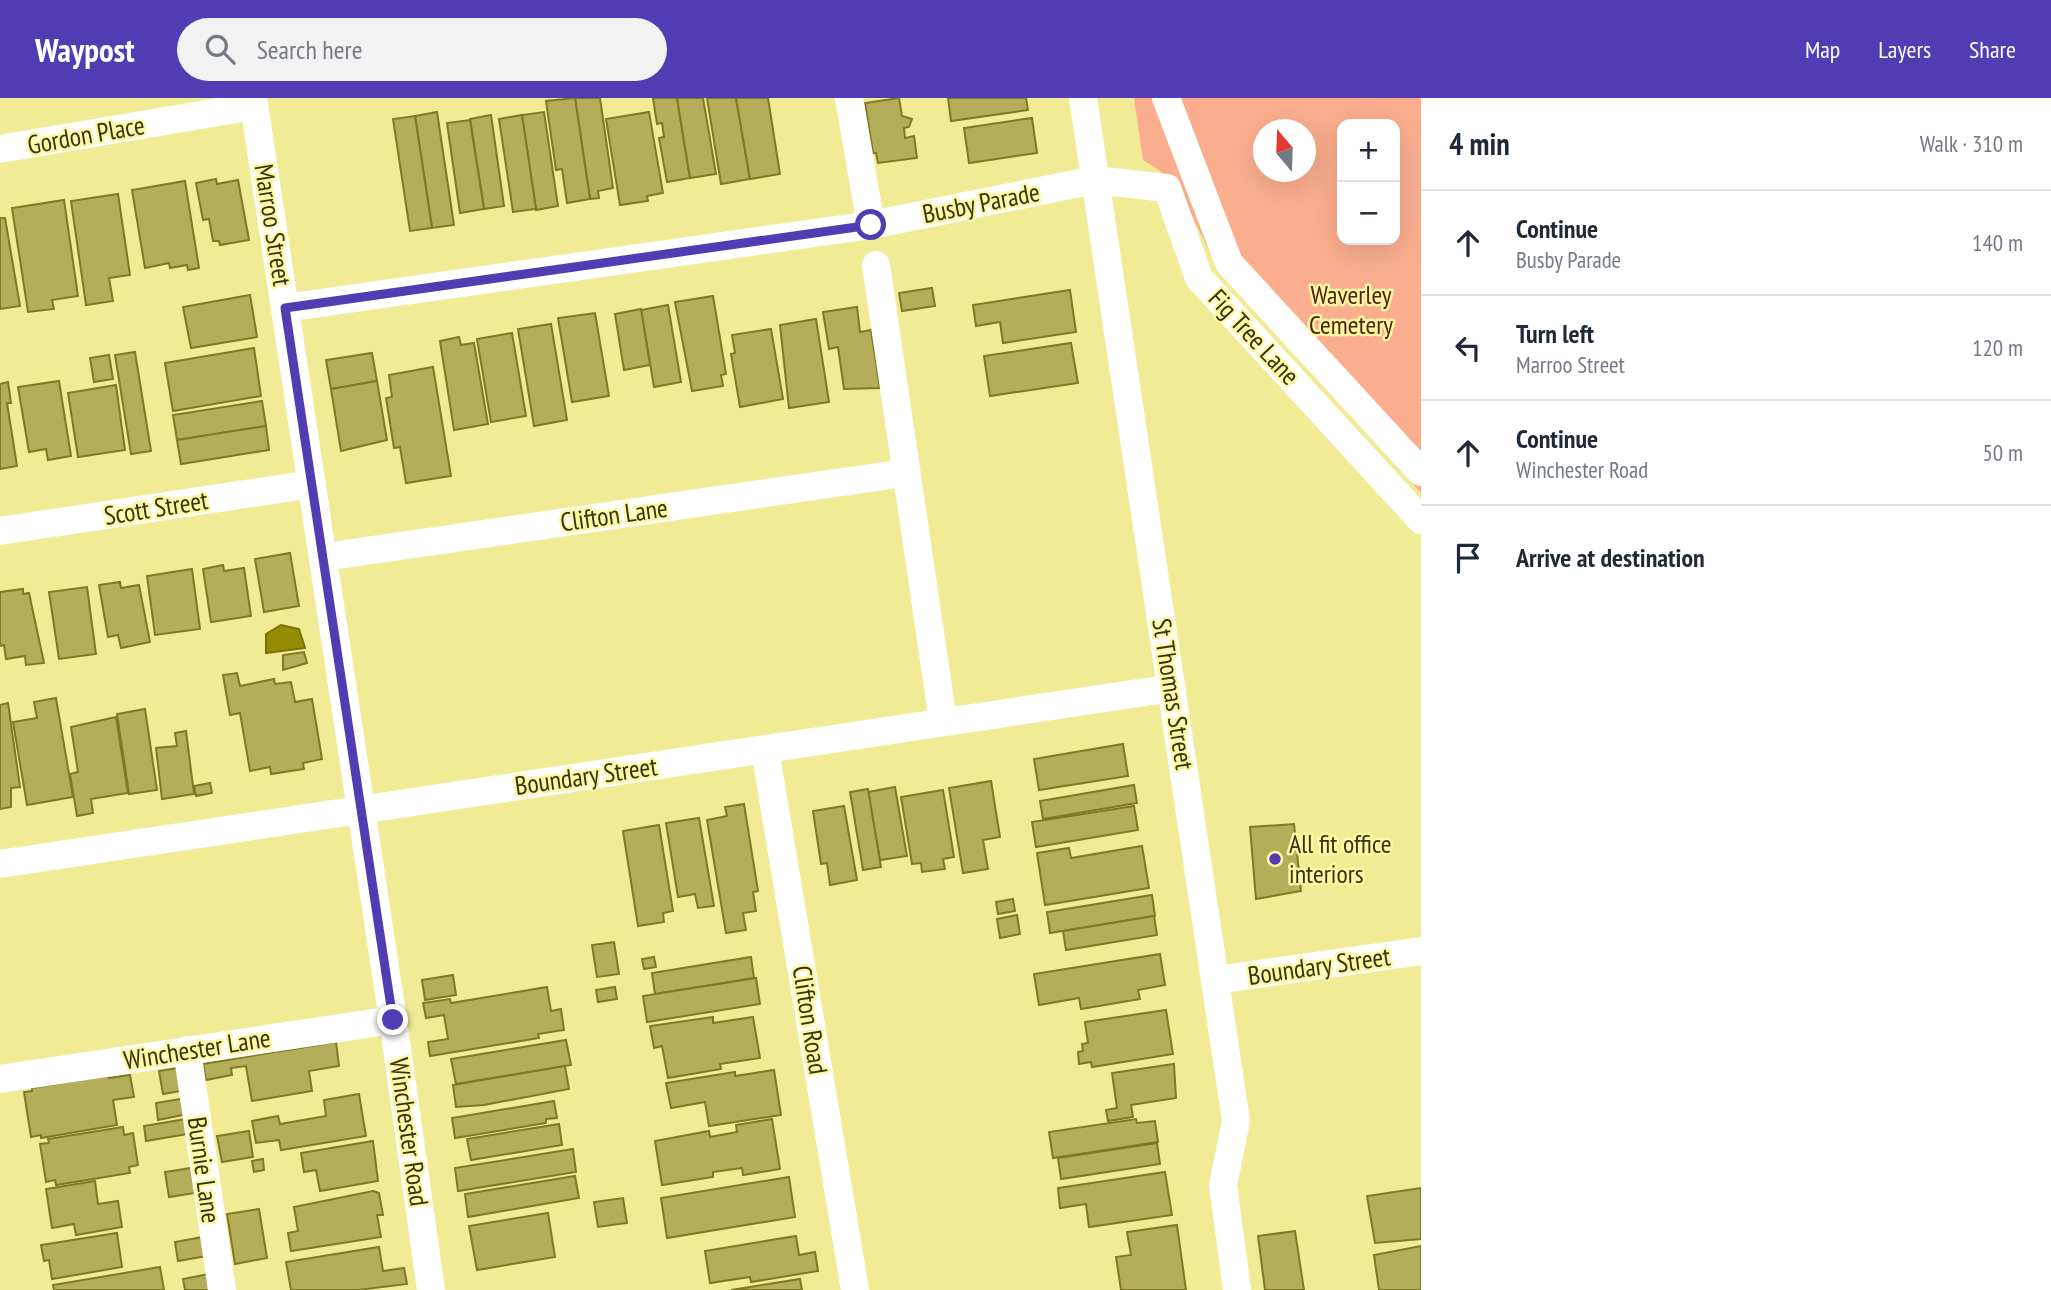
<!DOCTYPE html>
<html lang="en">
<head>
<meta charset="utf-8">
<style>
  body { margin:0; font-family:"PT Sans Narrow",sans-serif; background:#f2f2f3; color:#1f2937 }
  .controls { position:absolute; right:21px; top:21px; display:grid; overflow:hidden; border-radius:14px; box-shadow:0 7px 28px #0002 }
  .controls button { width:63px; height:63px; display:grid; place-items:center; padding:0; border:0; border-bottom:2px solid #e0e1e3; background:#fff; color:#1f2937; font:35px sans-serif }
  .compass { position:absolute; left:1253px; top:21px; width:63px; height:63px; border-radius:50%; background:#fff; box-shadow:0 7px 28px #0002; rotate:341deg }
  .stop { position:absolute; width:21px; height:21px; margin:-16px; border:5px solid #513cb3; border-radius:50%; background:#fff }
  .stop.end { background:#513cb3; border-color:#fff; box-shadow:0 2px 7px #0008 }
  .list { margin:0; padding:0; list-style:none }
  h2 { display:flex; justify-content:space-between; align-items:center; height:91px; margin:0; padding:0 28px; font-size:30px }
  h2 small { font-size:23px; font-weight:400; color:#747a83 }
  .list li { display:grid; grid-template-columns:46px 1fr auto; gap:21px; align-items:center; box-sizing:border-box; height:105px; padding:0 28px; border-top:2px solid #e0e1e3 }
  .list b { display:block; font-size:26px; white-space:nowrap }
  .list p { margin:0; font-size:23px; white-space:nowrap; color:#747a83 }
  .list em { font-size:23px; font-style:normal; color:#747a83 }
  .icon { flex:none; width:38px; height:38px; fill:none; stroke:currentColor; stroke-width:2; stroke-linecap:round; stroke-linejoin:round }
  .map { position:relative; flex:none; width:1421px; height:1192px; overflow:hidden }
  header { display:flex; align-items:center; gap:42px; box-sizing:border-box; height:98px; padding:0 35px; background:#513cb3; color:#fff }
  header strong { font-size:33px }
  nav { display:flex; gap:38px; margin-inline-start:auto; font-size:24px }
  .search { width:490px; height:63px; background:#f2f2f3; display:flex; align-items:center; gap:18px; box-sizing:border-box; padding:0 24px; border-radius:38px; color:#747a83; font-size:26px }
  main { display:flex }
  aside { flex:1; background:#fff }
  .map>svg:first-child { display:block }
  .green { fill:#faae8d; fill-rule:evenodd }
  .water { fill:#958c01; stroke:#787106; stroke-width:2 }
  .building { fill:#b4ae5a; stroke:#807922; stroke-width:2 }
  .lines { fill:none; stroke-linecap:round; stroke-linejoin:round }
  .minor { stroke:#fff; stroke-width:28 }
  .route { stroke:#513cb3; stroke-width:9 }
  .poi-dot { fill:#513cb3; stroke:#fff8a3; stroke-width:2.5 }
  .labels { text-anchor:middle; stroke-width:5; stroke-linejoin:round; paint-order:stroke }
  .street-label { font-size:26px; fill:#363310; stroke:#fff8a3 }
  .park-label { font-size:26px; fill:#52230b; stroke:#fff8a3 }
  .poi-label { font-size:26px; fill:#363310; stroke:#fff8a3; text-anchor:start }
</style>
</head>
<body>
<header>
<strong>Waypost</strong>
<div class="search"><svg class="icon" aria-label="search" viewBox="0 0 24 24"><circle cx="10" cy="10" r="6"/><path d="M15 15l6 6"/></svg>Search here</div>
<nav><a>Map</a><a>Layers</a><a>Share</a></nav>
</header>
<main>
<div class="map">
<svg width="1421" height="1192" viewBox="0 0 1421 1192">
  <rect width="100%" height="100%" fill="#f1eb96"/>
  <!-- green -->
  <path class="green" d="M 1134,0 L 1421,0 L 1421,395 L 1218,171 L 1175,83 L 1143,62 ZM 1342,26 L 1395,26 L 1395,142 L 1342,142 ZM 1264,32 L 1306,32 L 1306,74 L 1264,74 Z"/>
  <!-- water -->
  <path class="water" d="M 281,527 L 299,531 L 305,550 L 266,555 L 266,536 Z"/>
  <!-- building -->
  <g class="building">
    <path d="M 575,0 L 600,0 L 613,90 L 598,93 L 599,100 L 590,101 Z"/>
    <path d="M 575,0 L 590,101 L 567,105 L 562,71 L 556,72 L 546,3 Z"/>
    <path d="M 653,0 L 677,0 L 690,80 L 667,84 L 659,40 L 664,39 L 662,25 L 657,26 Z"/>
    <path d="M 677,0 L 703,0 L 716,76 L 690,80 Z"/>
    <path d="M 707,0 L 736,0 L 750,81 L 721,86 Z"/>
    <path d="M 736,0 L 768,0 L 780,76 L 750,81 Z"/>
    <path d="M 899,0 L 902,18 L 912,21 L 909,29 L 904,30 L 905,40 L 914,38 L 917,60 L 878,65 L 876,55 L 873,55 L 865,5 Z"/>
    <path d="M 948,0 L 1026,0 L 1028,12 L 951,23 Z"/>
    <path d="M 437,14 L 454,127 L 432,130 L 415,18 Z"/>
    <path d="M 544,14 L 558,108 L 536,112 L 522,17 Z"/>
    <path d="M 649,14 L 663,95 L 647,98 L 648,103 L 620,107 L 606,21 Z"/>
    <path d="M 491,17 L 504,108 L 484,111 L 470,21 Z"/>
    <path d="M 522,17 L 536,111 L 513,114 L 499,21 Z"/>
    <path d="M 415,18 L 432,130 L 410,133 L 393,21 Z"/>
    <path d="M 1032,20 L 1037,55 L 969,65 L 964,30 Z"/>
    <path d="M 470,22 L 484,111 L 460,115 L 447,25 Z"/>
    <path d="M 216,81 L 217,86 L 238,82 L 249,142 L 220,147 L 219,143 L 213,143 L 209,121 L 203,122 L 196,85 Z"/>
    <path d="M 185,83 L 199,170 L 188,172 L 187,167 L 170,170 L 169,165 L 145,170 L 132,92 Z"/>
    <path d="M 118,96 L 130,177 L 109,180 L 113,203 L 86,207 L 71,103 Z"/>
    <path d="M 64,102 L 78,198 L 52,202 L 54,211 L 28,214 L 12,110 Z"/>
    <path d="M 0,120 L 5,120 L 20,208 L 0,211 Z"/>
    <path d="M 932,190 L 935,208 L 902,213 L 899,195 Z"/>
    <path d="M 1070,192 L 1076,234 L 1003,245 L 1000,224 L 976,228 L 973,207 Z"/>
    <path d="M 250,197 L 257,239 L 191,250 L 183,209 Z"/>
    <path d="M 713,198 L 726,276 L 721,277 L 723,288 L 692,293 L 675,204 Z"/>
    <path d="M 668,207 L 681,284 L 654,289 L 641,212 Z"/>
    <path d="M 857,209 L 860,234 L 871,232 L 880,290 L 844,291 L 838,249 L 829,251 L 823,214 Z"/>
    <path d="M 641,211 L 650,267 L 624,272 L 615,216 Z"/>
    <path d="M 595,215 L 609,298 L 572,304 L 558,220 Z"/>
    <path d="M 816,221 L 829,304 L 789,310 L 780,227 Z"/>
    <path d="M 551,226 L 567,322 L 534,328 L 518,231 Z"/>
    <path d="M 771,231 L 783,301 L 740,309 L 731,256 L 735,255 L 732,237 Z"/>
    <path d="M 512,235 L 526,318 L 491,324 L 477,241 Z"/>
    <path d="M 459,239 L 461,247 L 474,245 L 488,326 L 454,332 L 440,243 Z"/>
    <path d="M 1071,245 L 1078,285 L 990,298 L 984,258 Z"/>
    <path d="M 254,250 L 261,298 L 173,313 L 165,265 Z"/>
    <path d="M 135,254 L 151,353 L 131,356 L 115,257 Z"/>
    <path d="M 372,255 L 377,283 L 331,291 L 326,262 Z"/>
    <path d="M 109,257 L 113,281 L 94,284 L 90,260 Z"/>
    <path d="M 433,269 L 451,378 L 406,385 L 400,349 L 394,350 L 386,300 L 392,299 L 389,277 Z"/>
    <path d="M 59,283 L 71,358 L 48,362 L 46,351 L 29,354 L 18,289 Z"/>
    <path d="M 377,283 L 387,342 L 341,353 L 331,291 Z"/>
    <path d="M 8,284 L 11,305 L 7,305 L 17,368 L 0,371 L 0,286 Z"/>
    <path d="M 116,287 L 125,352 L 78,359 L 68,295 Z"/>
    <path d="M 262,303 L 266,328 L 177,342 L 173,317 Z"/>
    <path d="M 266,328 L 269,352 L 181,366 L 177,342 Z"/>
    <path d="M 290,455 L 299,508 L 264,514 L 255,461 Z"/>
    <path d="M 223,467 L 224,473 L 244,470 L 251,518 L 211,524 L 203,471 Z"/>
    <path d="M 192,471 L 200,531 L 155,537 L 147,478 Z"/>
    <path d="M 120,484 L 121,490 L 139,487 L 150,544 L 121,550 L 118,537 L 108,539 L 99,487 Z"/>
    <path d="M 87,489 L 96,556 L 59,561 L 49,494 Z"/>
    <path d="M 23,491 L 23,496 L 29,495 L 44,565 L 26,567 L 25,558 L 6,561 L 4,547 L 0,548 L 0,494 Z"/>
    <path d="M 304,554 L 307,565 L 283,572 L 283,557 Z"/>
    <path d="M 237,575 L 240,588 L 274,581 L 275,586 L 291,584 L 295,604 L 312,601 L 322,661 L 303,665 L 304,671 L 271,676 L 270,669 L 250,673 L 240,615 L 230,617 L 223,577 Z"/>
    <path d="M 56,600 L 73,699 L 27,707 L 13,624 L 37,620 L 34,604 Z"/>
    <path d="M 8,605 L 20,689 L 11,690 L 11,709 L 0,711 L 0,607 Z"/>
    <path d="M 145,611 L 157,692 L 129,696 L 117,616 Z"/>
    <path d="M 116,619 L 128,695 L 91,701 L 93,715 L 77,718 L 70,676 L 78,674 L 71,629 Z"/>
    <path d="M 186,633 L 194,696 L 162,701 L 156,650 L 177,648 L 175,635 Z"/>
    <path d="M 1123,646 L 1128,678 L 1039,692 L 1034,661 Z"/>
    <path d="M 991,683 L 1000,739 L 983,742 L 988,771 L 963,775 L 949,690 Z"/>
    <path d="M 210,685 L 212,695 L 196,698 L 194,688 Z"/>
    <path d="M 1134,687 L 1137,705 L 1043,721 L 1040,703 Z"/>
    <path d="M 895,689 L 907,758 L 880,762 L 868,694 Z"/>
    <path d="M 868,691 L 881,769 L 863,772 L 850,694 Z"/>
    <path d="M 943,692 L 954,759 L 943,761 L 945,771 L 922,774 L 921,765 L 912,766 L 901,699 Z"/>
    <path d="M 744,706 L 758,793 L 753,794 L 756,813 L 743,815 L 746,832 L 726,835 L 707,722 L 727,718 L 725,709 Z"/>
    <path d="M 844,708 L 857,782 L 830,787 L 827,765 L 821,766 L 813,713 Z"/>
    <path d="M 1134,708 L 1138,732 L 1036,749 L 1032,724 Z"/>
    <path d="M 699,720 L 714,808 L 698,810 L 695,796 L 678,799 L 666,725 Z"/>
    <path d="M 1294,726 L 1301,793 L 1256,801 L 1250,729 Z"/>
    <path d="M 659,727 L 673,813 L 663,815 L 664,824 L 638,828 L 623,733 Z"/>
    <path d="M 1142,748 L 1149,790 L 1045,807 L 1037,755 L 1069,750 L 1071,760 Z"/>
    <path d="M 1152,797 L 1155,818 L 1050,835 L 1047,814 Z"/>
    <path d="M 1013,801 L 1015,813 L 998,816 L 996,804 Z"/>
    <path d="M 1017,817 L 1020,836 L 1000,840 L 997,821 Z"/>
    <path d="M 1154,818 L 1157,837 L 1066,852 L 1063,833 Z"/>
    <path d="M 614,844 L 619,876 L 597,879 L 592,847 Z"/>
    <path d="M 1160,856 L 1165,887 L 1138,892 L 1140,901 L 1081,911 L 1079,900 L 1039,907 L 1034,876 Z"/>
    <path d="M 654,859 L 656,869 L 644,871 L 642,861 Z"/>
    <path d="M 751,859 L 754,880 L 655,896 L 652,875 Z"/>
    <path d="M 453,877 L 456,897 L 425,902 L 422,882 Z"/>
    <path d="M 756,880 L 760,906 L 647,924 L 643,898 Z"/>
    <path d="M 547,889 L 551,913 L 561,911 L 564,932 L 538,936 L 539,940 L 430,958 L 428,944 L 448,941 L 444,917 L 426,920 L 423,905 L 450,901 L 451,905 Z"/>
    <path d="M 615,889 L 617,901 L 598,904 L 596,892 Z"/>
    <path d="M 1166,912 L 1173,956 L 1092,969 L 1091,964 L 1079,966 L 1078,954 L 1083,953 L 1082,946 L 1088,945 L 1085,924 Z"/>
    <path d="M 713,919 L 713,925 L 753,919 L 760,960 L 720,966 L 721,971 L 668,980 L 662,948 L 654,950 L 650,928 Z"/>
    <path d="M 566,942 L 571,967 L 456,986 L 451,961 Z"/>
    <path d="M 336,944 L 339,968 L 309,973 L 312,993 L 252,1003 L 246,968 L 231,970 L 232,977 L 206,982 L 203,966 Z"/>
    <path d="M 1174,966 L 1176,1000 L 1131,1007 L 1133,1019 L 1108,1023 L 1106,1012 L 1117,1010 L 1112,975 Z"/>
    <path d="M 565,968 L 569,991 L 484,1007 L 456,1009 L 453,987 Z"/>
    <path d="M 178,970 L 181,993 L 163,996 L 159,973 Z"/>
    <path d="M 774,972 L 781,1017 L 709,1028 L 705,1004 L 671,1010 L 666,985 L 735,974 L 735,978 Z"/>
    <path d="M 109,977 L 109,980 L 130,977 L 134,999 L 113,1002 L 117,1027 L 41,1040 L 41,1037 L 31,1039 L 24,994 L 32,993 L 32,990 Z"/>
    <path d="M 359,996 L 366,1038 L 281,1052 L 279,1042 L 256,1045 L 252,1023 L 278,1018 L 280,1026 L 326,1018 L 324,1002 Z"/>
    <path d="M 181,1001 L 183,1017 L 158,1022 L 156,1005 Z"/>
    <path d="M 554,1003 L 557,1020 L 546,1021 L 546,1025 L 455,1040 L 452,1020 Z"/>
    <path d="M 186,1021 L 188,1036 L 146,1043 L 144,1028 Z"/>
    <path d="M 772,1021 L 780,1071 L 743,1077 L 742,1070 L 713,1074 L 713,1079 L 662,1087 L 655,1043 L 709,1033 L 710,1039 L 737,1034 L 736,1027 Z"/>
    <path d="M 1136,1021 L 1137,1025 L 1155,1023 L 1158,1044 L 1053,1060 L 1049,1034 Z"/>
    <path d="M 559,1026 L 562,1047 L 471,1062 L 467,1041 Z"/>
    <path d="M 123,1029 L 124,1037 L 133,1035 L 138,1067 L 129,1069 L 130,1075 L 56,1087 L 55,1082 L 46,1084 L 40,1046 L 49,1045 L 48,1041 Z"/>
    <path d="M 249,1033 L 253,1059 L 222,1064 L 217,1038 Z"/>
    <path d="M 373,1043 L 378,1083 L 320,1093 L 316,1072 L 304,1074 L 301,1055 Z"/>
    <path d="M 1157,1045 L 1160,1066 L 1061,1081 L 1058,1060 Z"/>
    <path d="M 573,1051 L 576,1074 L 458,1093 L 455,1070 Z"/>
    <path d="M 263,1061 L 264,1072 L 254,1074 L 252,1063 Z"/>
    <path d="M 191,1070 L 195,1095 L 169,1099 L 165,1074 Z"/>
    <path d="M 1165,1074 L 1172,1117 L 1089,1129 L 1086,1106 L 1060,1110 L 1058,1090 Z"/>
    <path d="M 575,1078 L 579,1100 L 468,1119 L 465,1096 Z"/>
    <path d="M 789,1079 L 795,1119 L 667,1140 L 661,1100 Z"/>
    <path d="M 95,1083 L 98,1106 L 118,1103 L 122,1129 L 76,1137 L 74,1126 L 52,1130 L 46,1091 Z"/>
    <path d="M 1421,1090 L 1421,1141 L 1375,1145 L 1367,1098 Z"/>
    <path d="M 373,1093 L 379,1095 L 383,1117 L 377,1117 L 381,1139 L 291,1153 L 288,1135 L 298,1133 L 294,1109 Z"/>
    <path d="M 623,1100 L 627,1125 L 598,1129 L 594,1104 Z"/>
    <path d="M 259,1111 L 267,1160 L 235,1166 L 227,1116 Z"/>
    <path d="M 548,1115 L 555,1159 L 477,1172 L 469,1128 Z"/>
    <path d="M 1177,1127 L 1186,1192 L 1121,1192 L 1116,1159 L 1131,1157 L 1127,1134 Z"/>
    <path d="M 1295,1133 L 1304,1192 L 1265,1192 L 1258,1138 Z"/>
    <path d="M 117,1135 L 122,1169 L 52,1181 L 49,1162 L 44,1163 L 41,1147 Z"/>
    <path d="M 796,1138 L 799,1157 L 815,1154 L 818,1173 L 751,1184 L 750,1179 L 710,1185 L 705,1153 Z"/>
    <path d="M 203,1139 L 207,1158 L 178,1163 L 175,1144 Z"/>
    <path d="M 1421,1148 L 1421,1192 L 1379,1192 L 1374,1157 Z"/>
    <path d="M 379,1149 L 383,1173 L 404,1170 L 407,1186 L 358,1192 L 291,1192 L 286,1164 Z"/>
    <path d="M 160,1169 L 164,1192 L 54,1192 L 53,1187 Z"/>
    <path d="M 209,1176 L 211,1192 L 185,1192 L 183,1181 Z"/>
    <path d="M 800,1181 L 802,1192 L 731,1192 Z"/>
  </g>
  <g class="lines">
    <!-- minor -->
    <g class="minor">
      <path d="M 253,0 L 393,922 L 431,1192"/>
      <path d="M 849,0 L 871,127"/>
      <path d="M 1083,0 L 1236,1023 L 1223,1087 L 1237,1192"/>
      <path d="M 1166,0 L 1229,165 L 1421,374"/>
      <path d="M 0,51 L 254,8"/>
      <path d="M 876,167 L 943,623"/>
      <path d="M 285,210 L 871,127 L 1095,82 L 1167,90 L 1199,180 L 1421,422"/>
      <path d="M 0,433 L 312,386"/>
      <path d="M 324,459 L 905,375"/>
      <path d="M 765,652 L 855,1192"/>
      <path d="M 0,766 L 1172,590"/>
      <path d="M 1216,882 L 1421,853"/>
      <path d="M 187,952 L 222,1192"/>
      <path d="M 0,981 L 393,922"/>
    </g>
  </g>
  <g class="lines">
    <!-- route -->
    <path class="route" d="M 393,922 L 285,210 L 871,127"/>
  </g>
  <!-- markers -->
  <circle class="poi-dot" cx="1275" cy="761" r="7"/>
  <g class="labels">
    <!-- street labels -->
    <g class="street-label">
      <text transform="translate(86 37) rotate(-10)" y="9">Gordon Place</text>
      <text transform="translate(981 105) rotate(-11)" y="9">Busby Parade</text>
      <text transform="translate(273 127) rotate(81)" y="9">Marroo Street</text>
      <text transform="translate(1254 239) rotate(47)" y="9">Fig Tree Lane</text>
      <text transform="translate(156 410) rotate(-9)" y="9">Scott Street</text>
      <text transform="translate(614 417) rotate(-8)" y="9">Clifton Lane</text>
      <text transform="translate(1173 596) rotate(81)" y="9">St Thomas Street</text>
      <text transform="translate(586 678) rotate(-8)" y="9">Boundary Street</text>
      <text transform="translate(1319 868) rotate(-8)" y="9">Boundary Street</text>
      <text transform="translate(810 922) rotate(81)" y="9">Clifton Road</text>
      <text transform="translate(197 951) rotate(-9)" y="9">Winchester Lane</text>
      <text transform="translate(409 1034) rotate(82)" y="9">Winchester Road</text>
      <text transform="translate(204 1072) rotate(82)" y="9">Burnie Lane</text>
    </g>
    <!-- park labels -->
    <g class="park-label">
      <text x="1351" y="206">Waverley<tspan x="1351" dy="30">Cemetery</tspan></text>
    </g>
    <!-- poi labels -->
    <g class="poi-label">
      <text x="1289" y="755">All fit office<tspan x="1289" dy="30">interiors</tspan></text>
    </g>
  </g>
</svg>
<div class="controls">
<button>+</button>
<button>−</button>
</div>
<svg class="compass" viewBox="-18 -18 36 36"><path d="M0-13l5 13h-10z" fill="#e53935"/><path d="M0 13l5-13h-10z" fill="#747a83"/></svg>
<div class="stop" style="left:871px;top:127px"></div>
<div class="stop end" style="left:393px;top:922px"></div>
</div>
<aside>
<h2>4 min<small>Walk · 310 m</small></h2>
<ul class="list">
<li><svg class="icon" aria-label="ahead" viewBox="0 0 24 24"><path d="M12 20V5M6 11l6-6 6 6"/></svg><div><b>Continue</b><p>Busby Parade</p></div><em>140 m</em></li>
<li><svg class="icon" aria-label="left" viewBox="0 0 24 24"><path d="M17 20v-9H6M10 6l-5 5 5 5"/></svg><div><b>Turn left</b><p>Marroo Street</p></div><em>120 m</em></li>
<li><svg class="icon" aria-label="ahead" viewBox="0 0 24 24"><path d="M12 20V5M6 11l6-6 6 6"/></svg><div><b>Continue</b><p>Winchester Road</p></div><em>50 m</em></li>
<li><svg class="icon" aria-label="arrive" viewBox="0 0 24 24"><path d="M6 21V4h12l-3 4 3 4H6"/></svg><div><b>Arrive at destination</b></div></li>
</ul>
</aside>
</main>
</body>
</html>
